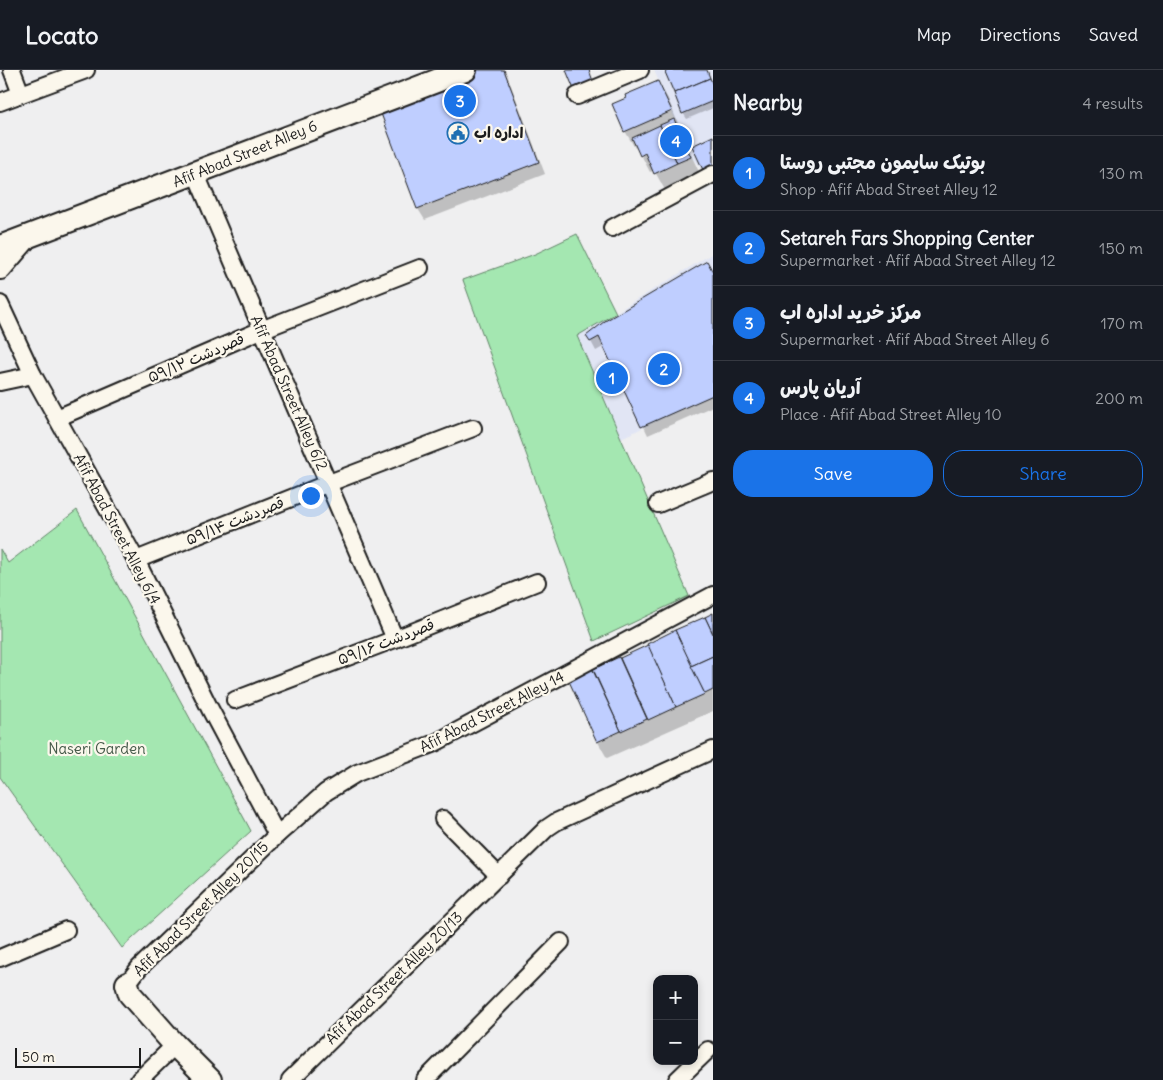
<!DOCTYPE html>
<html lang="en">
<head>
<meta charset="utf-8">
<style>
  body { margin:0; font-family:Delius,"Playpen Sans Arabic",sans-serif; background:#20242c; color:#f1f3f6 }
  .controls { position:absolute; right:15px; bottom:15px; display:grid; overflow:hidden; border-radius:10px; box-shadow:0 2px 8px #0003 }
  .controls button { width:45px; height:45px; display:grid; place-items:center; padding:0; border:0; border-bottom:1px solid #363941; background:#171b24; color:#f1f3f6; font:25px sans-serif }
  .scale { position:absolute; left:15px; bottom:12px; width:126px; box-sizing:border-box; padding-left:5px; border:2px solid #1c1c1c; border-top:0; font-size:14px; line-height:18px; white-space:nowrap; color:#1c1c1c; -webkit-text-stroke:4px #fbf7ec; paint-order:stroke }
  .you { position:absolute; left:310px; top:425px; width:18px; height:18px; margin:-12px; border:4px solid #fff; border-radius:50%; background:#1a73e8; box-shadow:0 0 0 8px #1a73e833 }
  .badge { display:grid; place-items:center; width:32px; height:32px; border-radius:50%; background:#1a73e8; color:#fff; font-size:16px; font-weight:700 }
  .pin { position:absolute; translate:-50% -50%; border:2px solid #fff; box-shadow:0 1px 5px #0006 }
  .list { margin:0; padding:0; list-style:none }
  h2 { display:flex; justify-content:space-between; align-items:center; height:65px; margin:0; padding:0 20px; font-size:21px }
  h2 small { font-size:16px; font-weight:400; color:#9ea1a6 }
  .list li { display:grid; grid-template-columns:32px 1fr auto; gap:15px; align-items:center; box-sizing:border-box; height:75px; padding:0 20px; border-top:1px solid #363941 }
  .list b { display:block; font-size:19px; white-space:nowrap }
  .list p { margin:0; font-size:16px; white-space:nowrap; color:#9ea1a6 }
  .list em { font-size:16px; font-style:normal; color:#9ea1a6 }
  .actions { display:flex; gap:10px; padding:15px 20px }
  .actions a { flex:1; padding:11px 0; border:1px solid #1a73e8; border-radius:20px; text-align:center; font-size:18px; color:#1a73e8 }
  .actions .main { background:#1a73e8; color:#fff }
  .map { position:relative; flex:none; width:713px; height:1010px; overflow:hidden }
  header { display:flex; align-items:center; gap:30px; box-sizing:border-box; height:70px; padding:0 25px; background:#171b24; border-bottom:1px solid #363941 }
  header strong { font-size:24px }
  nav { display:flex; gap:28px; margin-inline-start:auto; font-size:18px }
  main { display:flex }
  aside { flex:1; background:#171b24 }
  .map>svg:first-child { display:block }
  .built { fill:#e1e5f4 }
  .green { fill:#a4e7b1; stroke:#608266 }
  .shadow { fill:#0003 }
  .building { fill:#bfceff; stroke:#1c1c1c }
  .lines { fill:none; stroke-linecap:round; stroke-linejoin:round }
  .street-casing { stroke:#1c1c1c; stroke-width:20 }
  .secondary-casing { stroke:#1c1c1c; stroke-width:26 }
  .street { stroke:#fbf7ec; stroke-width:16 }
  .secondary { stroke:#fbf7ec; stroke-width:22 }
  .labels { text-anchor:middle; stroke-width:4.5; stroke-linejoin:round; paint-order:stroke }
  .poi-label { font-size:15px; font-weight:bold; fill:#1c1c1c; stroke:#fbf7ec; text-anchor:start }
  .street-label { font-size:15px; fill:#1c1c1c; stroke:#fbf7ec }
  .park-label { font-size:15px; fill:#455949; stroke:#fbf7ec }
</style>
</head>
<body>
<header>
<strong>Locato</strong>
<nav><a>Map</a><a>Directions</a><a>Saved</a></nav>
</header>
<main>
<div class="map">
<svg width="713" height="1010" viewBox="0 0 713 1010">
  <rect width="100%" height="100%" fill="#efeff0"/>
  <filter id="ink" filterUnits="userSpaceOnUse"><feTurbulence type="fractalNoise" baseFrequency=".02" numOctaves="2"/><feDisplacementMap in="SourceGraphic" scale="10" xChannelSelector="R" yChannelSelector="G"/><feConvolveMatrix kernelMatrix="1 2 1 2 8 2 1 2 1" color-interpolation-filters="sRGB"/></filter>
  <g filter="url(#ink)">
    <!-- built -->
    <g class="built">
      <path d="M 654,0 L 713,0 L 713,109 L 704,102 L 691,87 Z"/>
      <path d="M 713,183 L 713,325 L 621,368 L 577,266 Z"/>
    </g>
    <!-- green -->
    <g class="green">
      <path d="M 577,164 L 616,243 L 577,266 L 689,526 L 594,571 L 463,210 L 535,184 Z"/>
      <path d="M 77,440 L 251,761 L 122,878 L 0,707 L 0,479 L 8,493 Z"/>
    </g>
    <!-- shadow -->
    <g class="shadow">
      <path d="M 468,0 L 505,0 L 545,104 L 425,150 L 418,139 L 378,34 Z"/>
      <path d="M 673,0 L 707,0 L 713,15 L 713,38 L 687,49 L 683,43 Z"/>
      <path d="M 658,12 L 668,29 L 680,58 L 679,59 L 700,104 L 665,120 L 654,100 L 650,102 L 637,77 L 635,78 L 625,61 Z"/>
      <path d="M 713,204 L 713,336 L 648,365 L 605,276 L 596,281 L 588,266 Z"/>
      <path d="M 713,544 L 713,641 L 607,688 L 598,672 L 593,601 L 649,576 Z"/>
    </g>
    <!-- building -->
    <g class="building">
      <path d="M 464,0 L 504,0 L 539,92 L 417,139 L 377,33 Z"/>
      <path d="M 566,0 L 589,0 L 594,14 L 575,22 Z"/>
      <path d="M 670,0 L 707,0 L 710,8 L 674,23 L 665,2 Z"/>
      <path d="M 710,8 L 713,15 L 713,31 L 682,44 L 674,23 Z"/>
      <path d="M 658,11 L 672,41 L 624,62 L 612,34 L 626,28 L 625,25 Z"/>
      <path d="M 674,49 L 691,87 L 677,93 L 660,55 Z"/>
      <path d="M 660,55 L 677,93 L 654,104 L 645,83 L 640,86 L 632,68 Z"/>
      <path d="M 713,66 L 713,98 L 704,102 L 692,76 Z"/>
      <path d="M 707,191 L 713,202 L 713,325 L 641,357 L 599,267 L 590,272 L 586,266 L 605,251 Z"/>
      <path d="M 713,543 L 713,564 L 705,547 Z"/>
      <path d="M 705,547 L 713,564 L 713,586 L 691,596 L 675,560 Z"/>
      <path d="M 675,560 L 705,624 L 676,637 L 647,574 Z"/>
      <path d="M 648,575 L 676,637 L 648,650 L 620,588 Z"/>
      <path d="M 713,586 L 713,620 L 705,624 L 691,596 Z"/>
      <path d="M 619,587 L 647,649 L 621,661 L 593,599 Z"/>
      <path d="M 591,596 L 621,661 L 597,672 L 568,609 Z"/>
    </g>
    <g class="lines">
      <!-- street casing -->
      <g class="street-casing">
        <g id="street">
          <path d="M 12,0 L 21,24"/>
          <path d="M 577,26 L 640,0"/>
          <path d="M 0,32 L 86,0"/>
          <path d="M 196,104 C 261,260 329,414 395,569"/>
          <path d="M 612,158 L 713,104"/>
          <path d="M 0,234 L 33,305 L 136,490 L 210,639 L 277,765"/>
          <path d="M 0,312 L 33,305"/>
          <path d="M 57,348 L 261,260 L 420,198"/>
          <path d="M 658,434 L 713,411"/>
          <path d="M 136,490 L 329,413 L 473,358"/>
          <path d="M 235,630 L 395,569 L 537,512"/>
          <path d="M 443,749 L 499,806"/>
          <path d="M 0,888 L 66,860"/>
          <path d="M 127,914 L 139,898 L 277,765 L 326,722 L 357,703 L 435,673 L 713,525"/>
          <path d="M 139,1010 L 175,975"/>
          <path d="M 290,1010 L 547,758 L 556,752 L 713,680"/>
          <path d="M 425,1010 L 561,872"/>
          <path d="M 677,1010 L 708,980"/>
        </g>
      </g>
      <!-- secondary casing -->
      <g class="secondary-casing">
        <g id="secondary">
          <path d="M 0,177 L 465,0"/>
          <path d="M 0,198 L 24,170"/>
          <path d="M 127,914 L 130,924 L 175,975 L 210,1010"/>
        </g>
      </g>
      <!-- street -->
      <use href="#street" class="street"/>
      <!-- secondary -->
      <use href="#secondary" class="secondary"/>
    </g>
  </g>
  <!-- icons -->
  <defs>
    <g id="civic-ring" transform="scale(1.125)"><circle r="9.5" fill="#fbf7ec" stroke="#1f6fb2" stroke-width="1.5"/><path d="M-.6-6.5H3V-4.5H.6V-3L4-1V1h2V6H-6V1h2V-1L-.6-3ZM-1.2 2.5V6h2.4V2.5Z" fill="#1f6fb2"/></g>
  </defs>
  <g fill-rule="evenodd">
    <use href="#civic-ring" x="458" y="63"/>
  </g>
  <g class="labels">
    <!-- poi labels -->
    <g class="poi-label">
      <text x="474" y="68">اداره اب</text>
    </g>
    <!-- street labels -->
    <g class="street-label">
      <text transform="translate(245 84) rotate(-22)" y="5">Afif Abad Street Alley 6</text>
      <text transform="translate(196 288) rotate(-23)" y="5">۵۹/۱۲ قصردشت</text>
      <text transform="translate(289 323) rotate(66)" y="5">Afif Abad Street Alley 6/2</text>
      <text transform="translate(235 451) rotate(-22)" y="5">۵۹/۱۴ قصردشت</text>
      <text transform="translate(117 459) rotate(62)" y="5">Afif Abad Street Alley 6/4</text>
      <text transform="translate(386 572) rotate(-21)" y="5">۵۹/۱۶ قصردشت</text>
      <text transform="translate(492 642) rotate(-27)" y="5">Afif Abad Street Alley 14</text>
      <text transform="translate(201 839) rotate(-45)" y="5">Afif Abad Street Alley 20/15</text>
      <text transform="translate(394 908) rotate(-44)" y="5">Afif Abad Street Alley 20/13</text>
    </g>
    <!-- park labels -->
    <g class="park-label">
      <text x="97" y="684">Naseri Garden</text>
    </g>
  </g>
</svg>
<div class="controls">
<button>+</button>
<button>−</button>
</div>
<div class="scale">50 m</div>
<div class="you"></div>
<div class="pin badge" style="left:612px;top:308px">1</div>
<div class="pin badge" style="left:664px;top:299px">2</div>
<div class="pin badge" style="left:460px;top:31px">3</div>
<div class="pin badge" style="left:676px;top:71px">4</div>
</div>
<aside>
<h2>Nearby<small>4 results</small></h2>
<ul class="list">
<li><span class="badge">1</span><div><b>بوتیک سایمون مجتبی روستا</b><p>Shop · Afif Abad Street Alley 12</p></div><em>130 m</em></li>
<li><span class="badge">2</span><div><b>Setareh Fars Shopping Center</b><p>Supermarket · Afif Abad Street Alley 12</p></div><em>150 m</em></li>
<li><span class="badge">3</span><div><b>مرکز خرید اداره اب</b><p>Supermarket · Afif Abad Street Alley 6</p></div><em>170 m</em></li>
<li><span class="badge">4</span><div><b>آریان پارس</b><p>Place · Afif Abad Street Alley 10</p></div><em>200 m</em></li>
</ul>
<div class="actions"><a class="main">Save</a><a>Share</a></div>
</aside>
</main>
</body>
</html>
